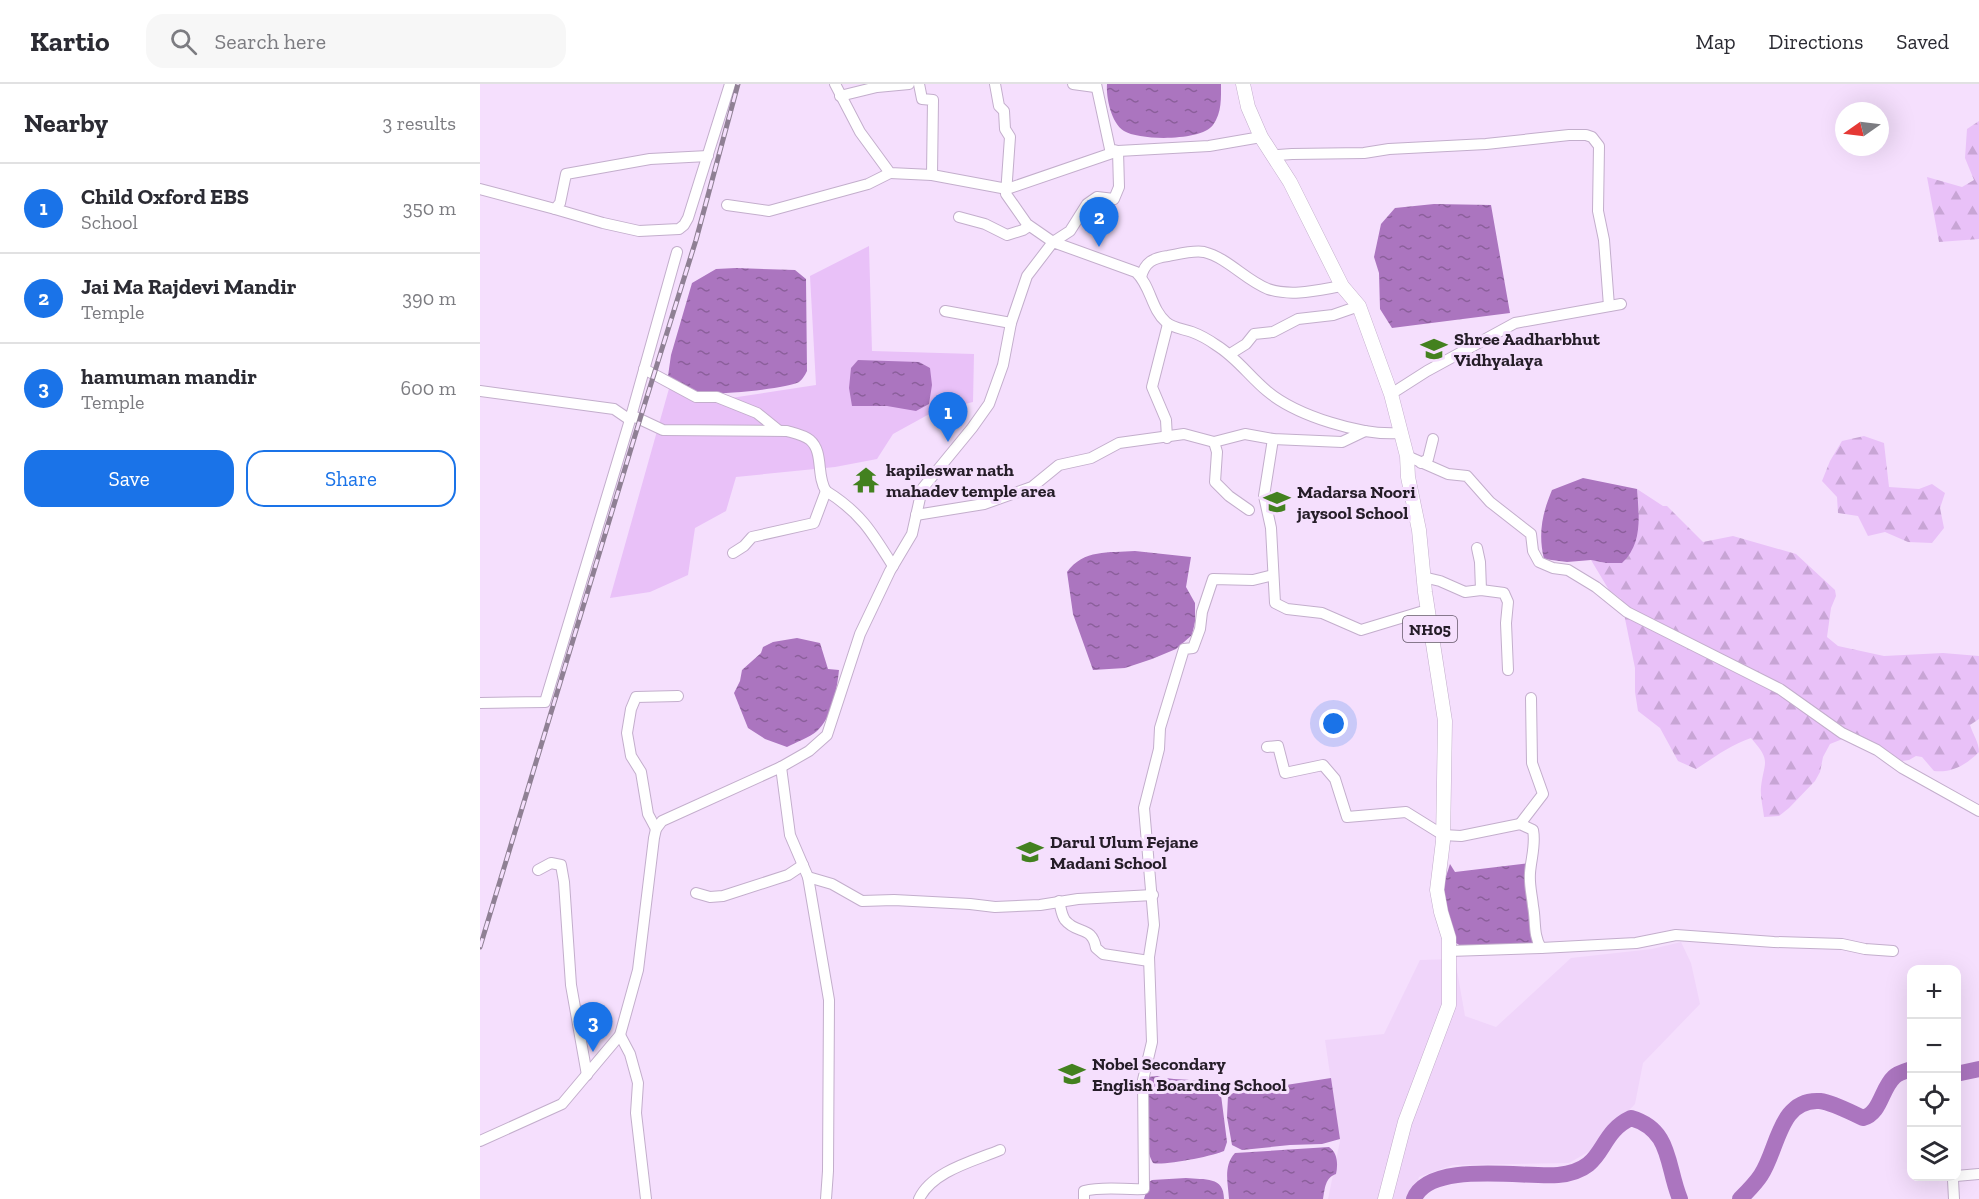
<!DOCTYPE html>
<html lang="en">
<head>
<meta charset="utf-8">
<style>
  body { margin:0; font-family:"Zilla Slab",serif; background:#f7f7f7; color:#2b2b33 }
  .controls { position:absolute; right:18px; bottom:18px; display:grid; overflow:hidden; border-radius:12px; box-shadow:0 6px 24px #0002 }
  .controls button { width:54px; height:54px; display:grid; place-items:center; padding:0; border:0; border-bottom:2px solid #e1e1e2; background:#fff; color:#2b2b33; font:30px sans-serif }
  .compass { position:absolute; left:1355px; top:18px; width:54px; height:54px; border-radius:50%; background:#fff; box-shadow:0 6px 24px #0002; rotate:256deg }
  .you { position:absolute; left:854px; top:640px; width:21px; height:21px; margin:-15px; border:4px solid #fff; border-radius:50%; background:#1a73e8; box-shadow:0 0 0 9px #1a73e833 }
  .badge { display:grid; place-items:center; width:39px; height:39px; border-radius:50%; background:#1a73e8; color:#fff; font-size:20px; font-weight:700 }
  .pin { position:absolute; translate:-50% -50px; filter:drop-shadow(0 2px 3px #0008) }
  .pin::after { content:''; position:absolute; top:32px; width:21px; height:18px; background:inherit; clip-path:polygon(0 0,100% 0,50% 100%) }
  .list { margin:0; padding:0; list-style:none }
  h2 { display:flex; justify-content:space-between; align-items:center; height:78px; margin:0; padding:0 24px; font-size:26px }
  h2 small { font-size:20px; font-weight:400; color:#7c7c81 }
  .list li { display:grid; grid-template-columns:39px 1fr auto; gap:18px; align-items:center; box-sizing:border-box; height:90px; padding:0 24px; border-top:2px solid #e1e1e2 }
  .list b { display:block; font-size:22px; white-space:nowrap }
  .list p { margin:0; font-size:20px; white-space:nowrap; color:#7c7c81 }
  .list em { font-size:20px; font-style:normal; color:#7c7c81 }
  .actions { display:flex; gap:12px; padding:18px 24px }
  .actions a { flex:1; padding:14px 0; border:2px solid #1a73e8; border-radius:18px; text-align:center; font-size:21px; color:#1a73e8 }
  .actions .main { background:#1a73e8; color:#fff }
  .icon { flex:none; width:33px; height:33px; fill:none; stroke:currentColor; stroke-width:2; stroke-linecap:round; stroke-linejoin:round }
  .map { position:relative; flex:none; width:1499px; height:1115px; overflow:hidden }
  header { display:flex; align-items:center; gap:36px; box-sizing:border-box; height:84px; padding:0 30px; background:#fff; border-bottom:2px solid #e1e1e2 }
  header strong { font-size:28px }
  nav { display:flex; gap:33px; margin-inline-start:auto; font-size:21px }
  .search { width:420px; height:54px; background:#f7f7f7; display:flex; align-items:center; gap:15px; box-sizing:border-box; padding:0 21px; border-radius:18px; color:#7c7c81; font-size:22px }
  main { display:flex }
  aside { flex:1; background:#fff }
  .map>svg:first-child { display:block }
  .built { fill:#f0d5fa }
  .green { fill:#e9c1f8 }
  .forest { fill:url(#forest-firs) }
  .water { fill:url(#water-ripples) }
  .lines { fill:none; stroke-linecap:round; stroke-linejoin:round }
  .river { stroke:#ab75bf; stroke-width:16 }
  .minor-casing { stroke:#c3aecc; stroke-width:12 }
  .major-casing { stroke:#c3aecc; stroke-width:15 }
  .minor { stroke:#fff; stroke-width:10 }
  .major { stroke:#fff; stroke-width:14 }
  .rail-casing { stroke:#8f8094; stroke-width:5 }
  .rail { stroke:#f5dffd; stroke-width:3; stroke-dasharray:9; stroke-linecap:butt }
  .labels { text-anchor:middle; stroke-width:6; stroke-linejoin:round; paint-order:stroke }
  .shield { fill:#f5dffd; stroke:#635768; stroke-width:1.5 }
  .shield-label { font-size:16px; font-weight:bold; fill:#251d28 }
  .poi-label { font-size:18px; font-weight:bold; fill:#251d28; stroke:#f5dffd; text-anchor:start }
</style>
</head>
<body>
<header>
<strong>Kartio</strong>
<div class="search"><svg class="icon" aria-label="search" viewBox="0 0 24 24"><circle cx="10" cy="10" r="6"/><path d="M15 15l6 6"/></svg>Search here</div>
<nav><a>Map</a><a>Directions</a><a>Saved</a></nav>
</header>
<main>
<aside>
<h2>Nearby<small>3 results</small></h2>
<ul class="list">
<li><span class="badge">1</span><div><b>Child Oxford EBS</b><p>School</p></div><em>350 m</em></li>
<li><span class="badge">2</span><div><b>Jai Ma Rajdevi Mandir</b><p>Temple</p></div><em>390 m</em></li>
<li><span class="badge">3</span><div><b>hamuman mandir</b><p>Temple</p></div><em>600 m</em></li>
</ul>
<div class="actions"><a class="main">Save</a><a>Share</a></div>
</aside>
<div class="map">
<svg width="1499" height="1115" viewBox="0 0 1499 1115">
  <defs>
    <pattern id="forest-firs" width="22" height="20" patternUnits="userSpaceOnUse" patternTransform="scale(1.5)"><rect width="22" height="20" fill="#e9c1f8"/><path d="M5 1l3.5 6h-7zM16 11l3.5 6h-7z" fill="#c8a5d5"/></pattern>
    <pattern id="water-ripples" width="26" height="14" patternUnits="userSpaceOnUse" patternTransform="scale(1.5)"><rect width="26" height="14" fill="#ab75bf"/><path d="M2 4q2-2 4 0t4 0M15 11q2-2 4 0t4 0" fill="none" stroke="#8b5f9b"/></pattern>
  </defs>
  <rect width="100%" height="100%" fill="#f5dffd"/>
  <!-- built -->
  <path class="built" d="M 1201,858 L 1211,879 L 1220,920 L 1163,979 L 1155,1020 L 1110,1067 L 1089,1079 L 973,1081 L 939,1093 L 932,1115 L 848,1115 L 860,1057 L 845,956 L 904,950 L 940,876 L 975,875 L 985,932 L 1016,943 L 1091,874 L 1172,865 Z"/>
  <!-- green -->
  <path class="green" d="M 389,162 L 392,267 L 494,270 L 493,318 L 453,328 L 413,350 L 397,375 L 355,383 L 256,393 L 246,427 L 215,444 L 208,491 L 170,508 L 130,514 L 190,301 L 218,319 L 336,301 L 330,192 Z"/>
  <!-- forest -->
  <g class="forest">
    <path d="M 1499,37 L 1499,155 L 1459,158 L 1447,93 L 1482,103 L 1494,96 L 1485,74 L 1487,45 Z"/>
    <path d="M 1384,352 L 1404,359 L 1409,403 L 1439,405 L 1452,400 L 1465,409 L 1460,424 L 1464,444 L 1452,459 L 1428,458 L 1405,448 L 1388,452 L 1378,432 L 1358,429 L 1357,413 L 1342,397 L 1350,377 L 1362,357 Z"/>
    <path d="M 1157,405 L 1183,422 L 1187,422 L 1223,458 L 1253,452 L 1316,470 L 1355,506 L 1356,512 L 1351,524 L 1347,553 L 1358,562 L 1404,572 L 1463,569 L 1499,572 L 1499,635 L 1490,641 C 1493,651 1499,658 1499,668 C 1486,681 1472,689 1454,687 L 1442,673 L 1436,672 L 1429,676 L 1422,677 L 1394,658 L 1375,650 L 1350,660 L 1343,673 L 1340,688 L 1335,697 L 1309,724 L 1299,732 L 1284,733 C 1283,723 1280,712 1281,703 C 1284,677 1292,678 1271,654 C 1250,661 1235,673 1216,685 L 1198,677 L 1180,644 L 1158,627 L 1155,608 L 1155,584 L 1141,515 L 1129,506 L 1111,476 L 1126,479 L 1159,428 Z"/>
  </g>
  <!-- water -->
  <g class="water">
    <path d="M 627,0 L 741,0 C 741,13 742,29 733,41 C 722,57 660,57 644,47 C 631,39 626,13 627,0 Z"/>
    <path d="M 954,120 L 1011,121 L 1030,229 L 912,244 L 900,225 L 899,189 L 894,173 L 901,140 L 915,124 Z"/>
    <path d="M 256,184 L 315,186 L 326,195 L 327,287 C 325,291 322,296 319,298 C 307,305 230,312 215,309 C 204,308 196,299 188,292 L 191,271 L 212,199 L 236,185 Z"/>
    <path d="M 378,276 L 439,278 L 450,284 L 452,301 L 449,320 L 436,327 L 407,322 L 372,322 L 369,304 L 371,284 Z"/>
    <path d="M 1103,394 L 1157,405 C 1159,431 1163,460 1142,479 L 1126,479 L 1111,476 L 1087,478 L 1064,475 C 1058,450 1062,430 1072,406 Z"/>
    <path d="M 655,467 L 711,473 L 706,503 L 715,519 L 715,538 L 712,551 L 696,565 L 672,575 L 645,584 L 613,586 L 593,530 L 587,488 C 604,465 628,469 655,467 Z"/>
    <path d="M 317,554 L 340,559 L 348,585 L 359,586 C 357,606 352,633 337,647 C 329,654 316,658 307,663 L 285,655 L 268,644 L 254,609 L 260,597 L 262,586 L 281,569 L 283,563 L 293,558 Z"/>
    <path d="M 1050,779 L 1054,860 L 984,864 L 973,857 L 960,811 L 970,780 L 975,788 Z"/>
    <path d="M 677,992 C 699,999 725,990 741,1011 L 747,1058 L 744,1067 C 734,1072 682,1082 673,1079 C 660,1054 666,1021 668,993 Z"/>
    <path d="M 851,994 L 860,1055 L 842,1060 L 810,1061 L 762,1066 L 752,1061 L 747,1033 L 748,1012 L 759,1006 L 787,1004 Z"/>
    <path d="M 849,1063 C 858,1069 858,1081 856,1090 C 845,1094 845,1104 843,1115 L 749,1115 C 748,1099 743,1082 755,1069 Z"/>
    <path d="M 706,1094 C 725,1096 744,1092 744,1115 L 664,1115 L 669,1098 L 672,1096 Z"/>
  </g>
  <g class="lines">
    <!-- river -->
    <g class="river">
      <path d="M 1476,990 L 1499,985"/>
      <path d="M 934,1115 C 949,1076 1044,1094 1078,1091 C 1128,1086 1115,1051 1151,1034 C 1192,1046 1186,1081 1200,1115"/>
      <path d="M 1260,1115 C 1267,1108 1276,1099 1281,1091 C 1298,1066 1299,1014 1340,1017 C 1354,1019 1370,1028 1383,1034 C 1401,1029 1401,1005 1414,993 C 1418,989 1426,987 1432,985"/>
    </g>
    <!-- minor casing -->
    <g class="minor-casing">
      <g id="minor">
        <path d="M 355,0 L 380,48 L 410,89 L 452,91 L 527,105 L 638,67"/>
        <path d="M 439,0 L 442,15 L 453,16 L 452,91"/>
        <path d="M 515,0 L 519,22 L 524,27 L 525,45 L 530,53 L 526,110 L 547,140 L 573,158 L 590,147 L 607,120 L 617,113 L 634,115 L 639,103 L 638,67 L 729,62 L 781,53"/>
        <path d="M 593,0 L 615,3"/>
        <path d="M 616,0 L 630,65 L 638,67"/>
        <path d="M 360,12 L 397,3 L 429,0"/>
        <path d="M 795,73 L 798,71 L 812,70 L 884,69 L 909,65 L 1006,60 L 1089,51 L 1106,51 L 1112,53 L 1119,62 L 1118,127 L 1124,156 L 1129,222"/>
        <path d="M 0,105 L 75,125 L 80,119 L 86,90 L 170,75 L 228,72"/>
        <path d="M 247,121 L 289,127 L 388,100 L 410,89"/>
        <path d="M 75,125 L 123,139 L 159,147 L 199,145 L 204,141 L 208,134 L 250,0"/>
        <path d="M 479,133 L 505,140 L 527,151 L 543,146 L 549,142"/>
        <path d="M 661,193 C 665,178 673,174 688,172 C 699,170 713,166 724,168 C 748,174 765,196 788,205 C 812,213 838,206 862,202"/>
        <path d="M 465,227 L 531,239"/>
        <path d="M 750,270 L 766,260 L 774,250 L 793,248 L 818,235 L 853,231 L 879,222"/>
        <path d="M 164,285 L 216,313 L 237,313 L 277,329 L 298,346"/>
        <path d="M 0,307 L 134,325 L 150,336"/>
        <path d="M 911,310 L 947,287 L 1035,239 L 1141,220"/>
        <path d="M 151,331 L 183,346 L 307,347 C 314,349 324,351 330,356 C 344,368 336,392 346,407"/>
        <path d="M 687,354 L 686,336 L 672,303 L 688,240"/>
        <path d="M 793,355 L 784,412 L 791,444 L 795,519 L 807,525 L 842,529 L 881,546 L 947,526"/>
        <path d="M 734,358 L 737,368 L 735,398 L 749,412 L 769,426"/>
        <path d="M 927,372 L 968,390 L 987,392 L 1010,418 L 1051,450 L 1053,467 L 1059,478 L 1073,484 L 1088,486 L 1116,503 L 1147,528 L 1300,605 L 1362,649 L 1397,666 L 1422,684 L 1499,727"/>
        <path d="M 941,379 L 948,375 L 953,355"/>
        <path d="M 436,431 L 504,420 L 552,403 L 579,381 L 611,374 L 639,359 L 704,350 L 734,358 L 765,350 L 793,355 L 862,358 L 885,347"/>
        <path d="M 997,464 L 1000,478 L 1001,506"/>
        <path d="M 253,469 L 264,462 L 272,453 L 334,439 L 346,407 C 380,428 392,448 413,482"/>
        <path d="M 943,493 L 960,497 L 985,508 L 1001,506 L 1024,509 L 1028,518 L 1026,539 L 1028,586"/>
        <path d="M 0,619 L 65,618 L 150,336 L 197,168"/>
        <path d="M 787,663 L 798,662 L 805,689 L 843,681 L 855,695 L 867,733 L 926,728 L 963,751 L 981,752 L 1040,740 L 1053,746 C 1056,761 1051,774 1050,789 C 1049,801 1052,811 1053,822 C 1056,837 1053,851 1061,864 L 969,867"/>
        <path d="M 301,683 L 329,667 L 347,651 L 380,550 L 410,487 L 432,450 L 442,405 L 492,344 L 509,320 L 523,281 L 531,239 L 547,192 L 573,158 L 656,188 C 671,202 671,225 686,238 C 692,244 704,245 712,248 C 720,251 729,256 736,261 C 756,273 769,292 787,307 C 817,332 882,352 920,349"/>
        <path d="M 1040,740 L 1063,710 L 1052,679 L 1051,614"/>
        <path d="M 176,745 L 168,730 L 161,688 L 151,672 L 147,649 L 151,625 L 156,613 L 198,612"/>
        <path d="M 58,786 L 71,779 L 81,781 L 84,798 L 91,901 L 107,991"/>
        <path d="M 328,793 L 352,800 L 382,817 L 414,816 L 490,820 L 515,823 L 560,821 L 598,815 L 673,811"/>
        <path d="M 216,809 L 230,813 L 243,812 L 308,791 L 323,781"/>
        <path d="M 579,817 C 581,824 581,830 585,836 C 597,851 612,841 616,864 L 623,870 L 669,877"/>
        <path d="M 1061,864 L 1156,859 L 1196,851 L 1294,858 L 1362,860 L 1385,865 L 1413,867"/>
        <path d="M 140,951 L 150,970 L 158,999 L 156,1029 L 166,1115"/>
        <path d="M 0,1057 L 82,1020 L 140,951 L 158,886 L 174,754 L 176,745 L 182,737 L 301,683 L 310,751 L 328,793 L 349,916 L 348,1087 L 346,1115"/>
        <path d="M 1476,1092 L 1499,1090"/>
        <path d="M 439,1115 C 452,1087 494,1077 520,1066"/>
        <path d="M 604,1115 L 604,1107 C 624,1102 644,1106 664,1105 L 663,996 L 672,958 L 669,873 L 674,841 L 664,724 L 679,665 L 680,644 L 704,565 L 713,564 L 720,545 L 722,528 L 733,495 L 773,496 L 793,491"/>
        <path d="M 1474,1115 L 1473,1096 L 1475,1092"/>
      </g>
    </g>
    <!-- major casing -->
    <g class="major-casing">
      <path id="major" d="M 763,0 L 768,23 L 781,53 L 810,98 L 862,202 L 879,222 L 911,310 L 927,372 L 928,393 L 939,446 L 945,508 L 965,637 L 963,757 L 957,806 L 961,828 L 969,854 L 969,921 L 925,1038 L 905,1115"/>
    </g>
    <!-- minor -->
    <use href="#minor" class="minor"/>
    <!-- major -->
    <use href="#major" class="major"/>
    <!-- rail casing -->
    <g class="rail-casing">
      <path id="rail" d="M 0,863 L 160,335 L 216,156 L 258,0"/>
    </g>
    <!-- rail -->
    <use href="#rail" class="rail"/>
  </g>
  <!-- icons -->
  <defs>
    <g id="school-bare" transform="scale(2.07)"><path d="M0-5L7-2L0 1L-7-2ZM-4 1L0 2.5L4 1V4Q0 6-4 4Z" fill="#43811f" stroke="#f5dffd" stroke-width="2.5" paint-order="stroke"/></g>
    <g id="temple-bare" transform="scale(2.07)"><path d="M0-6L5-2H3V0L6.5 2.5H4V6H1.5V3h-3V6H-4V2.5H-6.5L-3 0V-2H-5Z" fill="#43811f" stroke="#f5dffd" stroke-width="2.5" paint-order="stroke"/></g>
  </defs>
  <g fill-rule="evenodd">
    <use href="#school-bare" x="954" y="265"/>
    <use href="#temple-bare" x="386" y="396"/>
    <use href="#school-bare" x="797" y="418"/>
    <use href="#school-bare" x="550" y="768"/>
    <use href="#school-bare" x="592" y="990"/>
  </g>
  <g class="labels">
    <!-- shield labels -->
    <rect class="shield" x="923" y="532" width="54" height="26" rx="4.5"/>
    <g class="shield-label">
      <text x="950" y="551">NH05</text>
    </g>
    <!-- poi labels -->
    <g class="poi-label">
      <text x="974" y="261">Shree Aadharbhut<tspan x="974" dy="21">Vidhyalaya</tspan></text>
      <text x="406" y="392">kapileswar nath<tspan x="406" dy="21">mahadev temple area</tspan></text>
      <text x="817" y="414">Madarsa Noori<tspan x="817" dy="21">jaysool School</tspan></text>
      <text x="570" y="764">Darul Ulum Fejane<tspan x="570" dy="21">Madani School</tspan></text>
      <text x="612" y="986">Nobel Secondary<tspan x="612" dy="21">English Boarding School</tspan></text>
    </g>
  </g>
</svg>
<div class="controls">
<button>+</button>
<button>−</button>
<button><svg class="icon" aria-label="locate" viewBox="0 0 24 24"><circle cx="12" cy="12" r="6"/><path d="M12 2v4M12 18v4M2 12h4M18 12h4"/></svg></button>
<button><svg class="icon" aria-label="layers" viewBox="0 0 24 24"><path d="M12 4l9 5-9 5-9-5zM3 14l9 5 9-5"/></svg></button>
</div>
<svg class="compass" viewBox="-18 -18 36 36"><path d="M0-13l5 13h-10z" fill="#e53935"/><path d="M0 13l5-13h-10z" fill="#7c7c81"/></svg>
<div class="you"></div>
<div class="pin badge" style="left:468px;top:358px">1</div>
<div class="pin badge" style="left:619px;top:163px">2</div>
<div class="pin badge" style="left:113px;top:968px">3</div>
</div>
</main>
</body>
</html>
